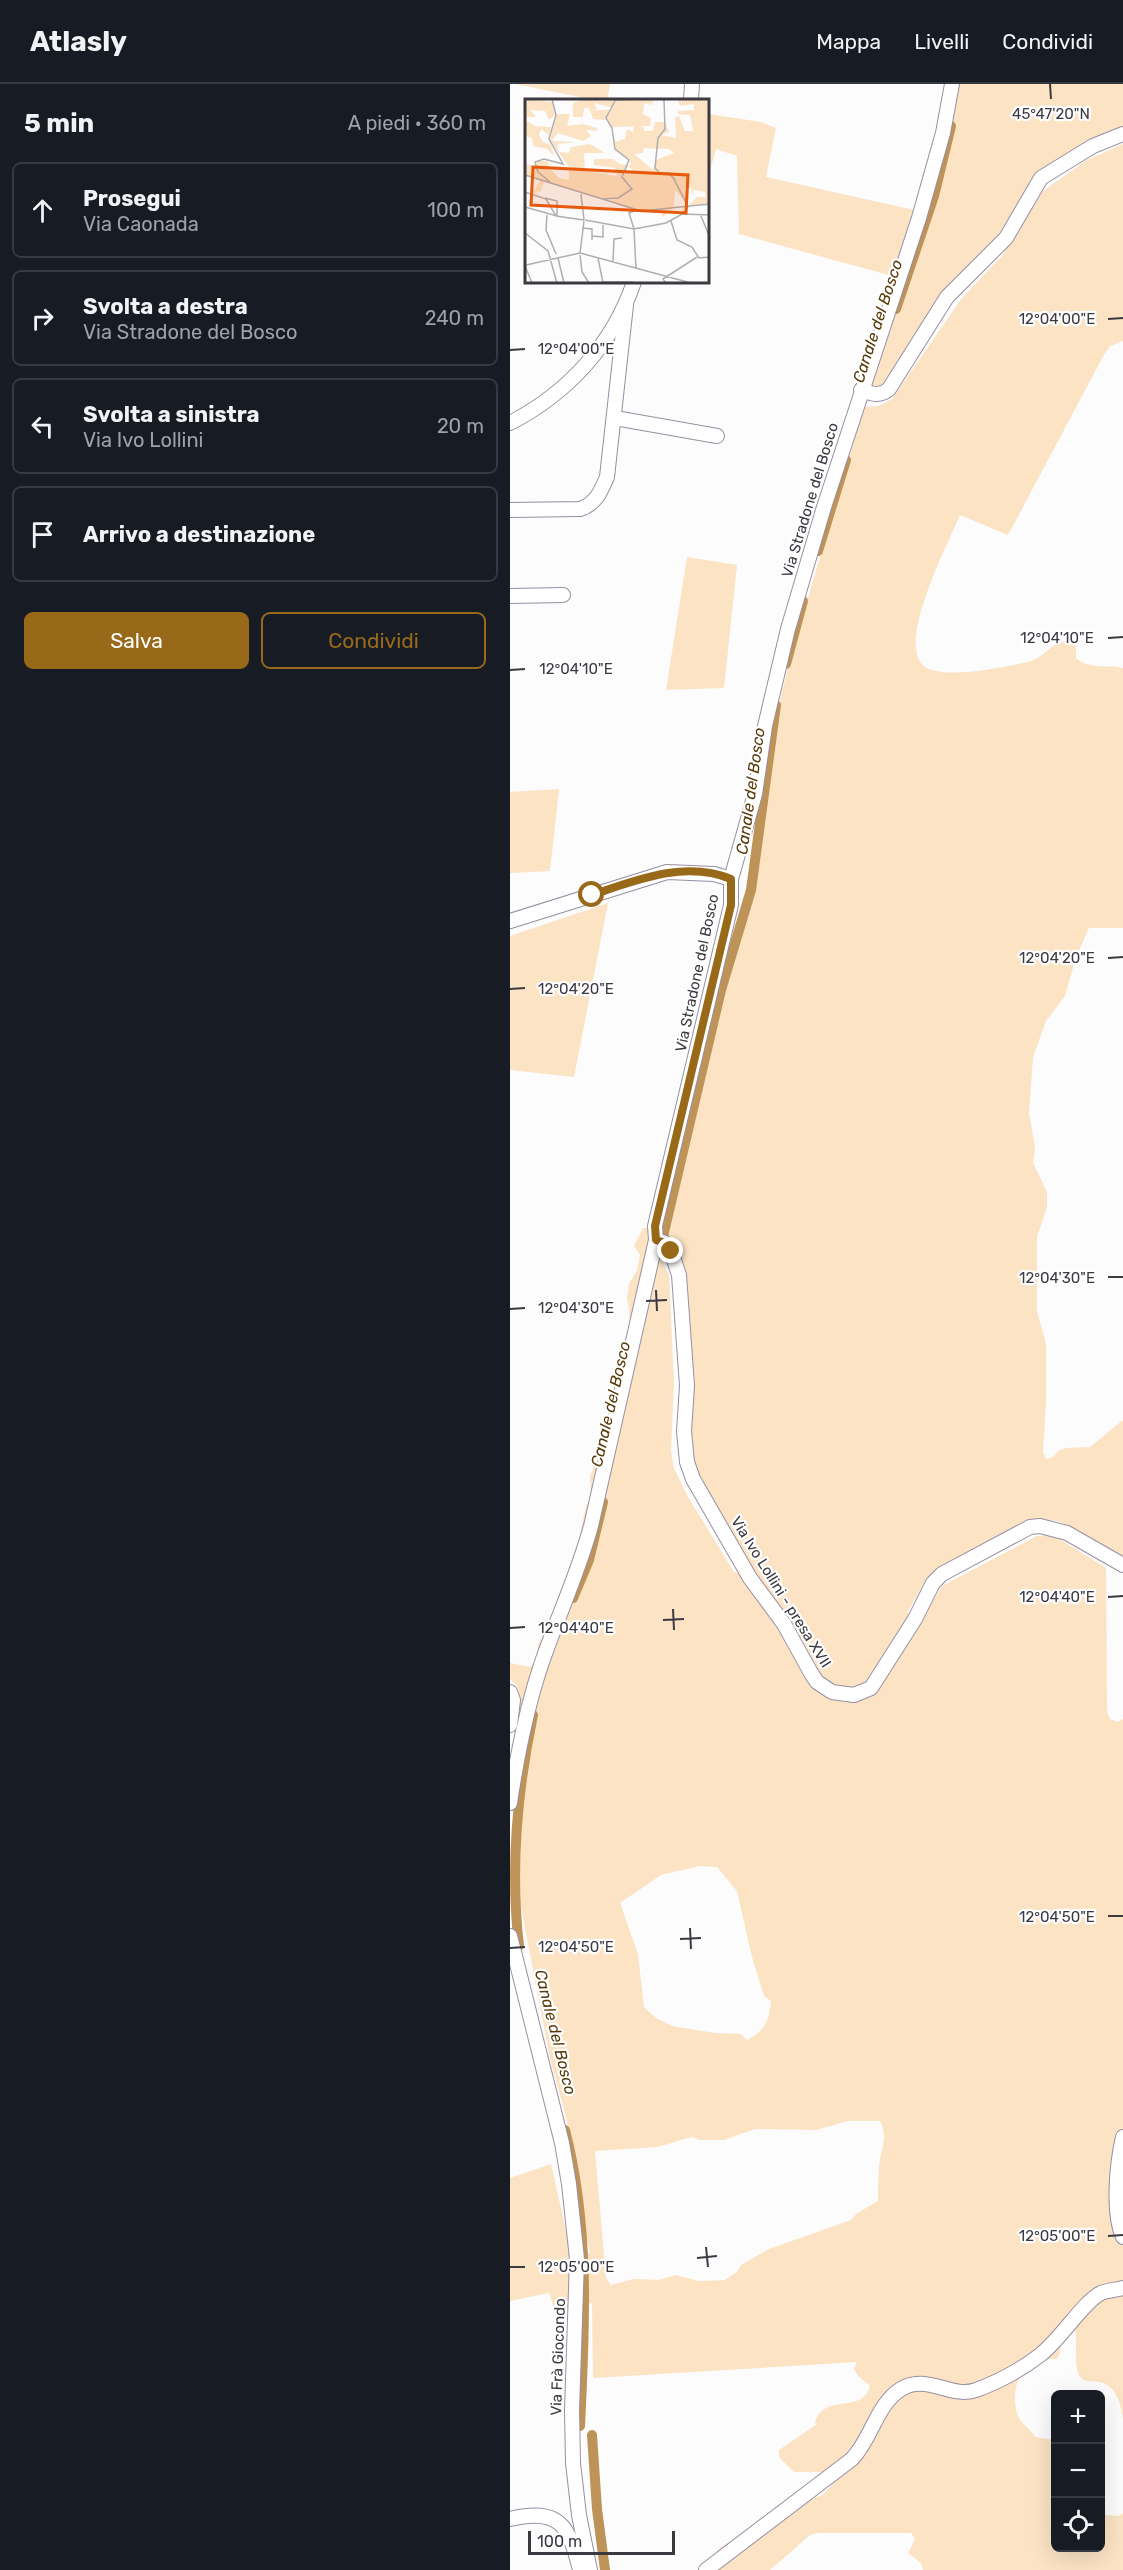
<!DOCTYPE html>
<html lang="it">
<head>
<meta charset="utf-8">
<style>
  body { margin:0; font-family:Rubik,sans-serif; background:#20242c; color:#f1f3f6 }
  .controls { position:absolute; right:18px; bottom:18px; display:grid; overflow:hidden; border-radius:9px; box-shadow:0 6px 24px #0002 }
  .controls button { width:54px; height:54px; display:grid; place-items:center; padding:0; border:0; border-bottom:2px solid #363941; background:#171b24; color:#f1f3f6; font:30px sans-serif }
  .scale { position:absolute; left:18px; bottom:15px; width:147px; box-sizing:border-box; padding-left:6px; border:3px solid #3c3941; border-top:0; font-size:16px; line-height:21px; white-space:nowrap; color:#3c3941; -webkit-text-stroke:4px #fff; paint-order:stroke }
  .stop { position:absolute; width:18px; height:18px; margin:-14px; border:4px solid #99691a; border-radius:50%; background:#fff }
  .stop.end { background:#99691a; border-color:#fff; box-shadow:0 2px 6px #0008 }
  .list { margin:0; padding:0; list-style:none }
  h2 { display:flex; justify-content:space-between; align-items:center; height:78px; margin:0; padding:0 24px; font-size:26px }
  h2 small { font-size:20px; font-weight:400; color:#9ea1a6 }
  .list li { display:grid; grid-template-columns:39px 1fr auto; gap:18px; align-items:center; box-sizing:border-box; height:96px; margin:0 12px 12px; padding:0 12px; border:2px solid #363941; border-radius:9px }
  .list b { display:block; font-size:22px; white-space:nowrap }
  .list p { margin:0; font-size:20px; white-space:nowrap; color:#9ea1a6 }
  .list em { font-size:20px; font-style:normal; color:#9ea1a6 }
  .actions { display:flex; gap:12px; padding:18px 24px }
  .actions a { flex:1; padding:14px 0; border:2px solid #99691a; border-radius:9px; text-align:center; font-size:21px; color:#99691a }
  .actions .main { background:#99691a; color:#fff }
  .icon { flex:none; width:33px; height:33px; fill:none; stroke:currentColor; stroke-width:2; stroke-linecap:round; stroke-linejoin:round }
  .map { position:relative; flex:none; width:613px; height:2486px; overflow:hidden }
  header { display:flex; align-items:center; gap:36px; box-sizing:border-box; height:84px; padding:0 30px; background:#171b24; border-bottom:2px solid #363941 }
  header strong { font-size:28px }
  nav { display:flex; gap:33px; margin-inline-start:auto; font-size:21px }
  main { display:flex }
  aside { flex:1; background:#171b24 }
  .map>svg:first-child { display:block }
  .green { fill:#fbe3c4; fill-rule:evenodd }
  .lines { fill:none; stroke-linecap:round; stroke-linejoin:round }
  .canal { stroke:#be9358; stroke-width:10 }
  .minor-casing { stroke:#978fa3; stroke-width:16 }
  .minor { stroke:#fff; stroke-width:14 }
  .route { stroke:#99691a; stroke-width:8 }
  .ticks { fill:none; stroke:#3c3941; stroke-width:2 }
  .labels { text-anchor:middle; stroke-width:4.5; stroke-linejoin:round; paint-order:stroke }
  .street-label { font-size:15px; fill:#3c3941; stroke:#fff }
  .water-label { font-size:16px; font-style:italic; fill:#563907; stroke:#fff }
  .inset-road { fill:none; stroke:#afaeb1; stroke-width:1.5 }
  .view { fill:#e8590c; fill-opacity:0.15; stroke:#e8590c; stroke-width:3 }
  .inset-edge { fill:none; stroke:#3c3941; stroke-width:3 }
  .ticks-label { font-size:15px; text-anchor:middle; fill:#3c3941; stroke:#fff; stroke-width:4.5; stroke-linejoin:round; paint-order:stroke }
</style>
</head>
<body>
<header>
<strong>Atlasly</strong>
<nav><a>Mappa</a><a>Livelli</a><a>Condividi</a></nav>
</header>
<main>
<aside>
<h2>5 min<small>A piedi · 360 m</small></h2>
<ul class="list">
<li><svg class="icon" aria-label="ahead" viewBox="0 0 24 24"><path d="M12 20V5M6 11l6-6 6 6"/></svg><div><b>Prosegui</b><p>Via Caonada</p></div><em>100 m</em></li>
<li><svg class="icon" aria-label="right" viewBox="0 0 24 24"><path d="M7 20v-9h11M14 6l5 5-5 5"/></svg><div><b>Svolta a destra</b><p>Via Stradone del Bosco</p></div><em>240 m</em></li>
<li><svg class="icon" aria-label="left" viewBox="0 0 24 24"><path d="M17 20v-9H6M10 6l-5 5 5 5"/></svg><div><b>Svolta a sinistra</b><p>Via Ivo Lollini</p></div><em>20 m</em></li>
<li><svg class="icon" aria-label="arrive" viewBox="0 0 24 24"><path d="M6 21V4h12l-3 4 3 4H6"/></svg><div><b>Arrivo a destinazione</b></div></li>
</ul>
<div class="actions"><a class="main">Salva</a><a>Condividi</a></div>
</aside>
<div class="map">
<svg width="613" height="2486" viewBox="0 0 613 2486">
  <rect width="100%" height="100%" fill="#fcfcfc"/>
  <!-- green -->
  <g class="green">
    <path d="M 5,0 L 100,0 L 97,16 L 85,16 Z"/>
    <path d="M 449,0 L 613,0 L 613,44 L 522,97 L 481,163 L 380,298 L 366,302 L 358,299 L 428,100 Z"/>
    <path d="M 198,30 L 251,38 L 266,44 L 256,93 L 404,126 L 382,192 L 229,150 L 227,72 L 206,65 L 198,94 Z"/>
    <path d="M 613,60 L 613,257 L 600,262 L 595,269 L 498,451 L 450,431 C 439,458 382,566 417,584 C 439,595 494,583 517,578 C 538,574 539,554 566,557 L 566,574 C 579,586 597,580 613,584 L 613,844 L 579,844 L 566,873 L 555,912 L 536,937 L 523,973 L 519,1029 L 525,1063 L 523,1079 L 537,1108 L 537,1123 L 527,1153 L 527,1227 L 536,1260 L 536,1318 L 533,1368 L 536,1375 L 543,1373 L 548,1367 L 556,1364 L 580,1363 L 613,1336 L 613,1478 L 558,1442 L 548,1437 L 536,1436 L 523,1437 L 423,1490 L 415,1498 L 397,1529 L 412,1533 L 432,1502 L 527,1452 L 543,1451 L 596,1484 L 597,1628 L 600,1635 L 608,1638 L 613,1635 L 613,2334 C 611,2320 606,2301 589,2298 C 582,2297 576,2299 571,2294 C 561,2283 570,2253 563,2238 L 553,2247 L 550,2269 L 547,2275 C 541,2275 533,2274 527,2276 C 506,2283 500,2316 509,2334 C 513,2341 521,2346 525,2353 L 545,2356 L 546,2464 L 590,2464 L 591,2422 L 595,2431 L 610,2432 L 613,2429 L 613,2486 L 413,2486 L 411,2479 L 398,2469 L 405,2455 L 401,2449 L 307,2449 L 300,2451 L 260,2486 L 203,2486 L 204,2470 L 211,2463 L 270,2425 L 284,2417 L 299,2417 L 314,2410 L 321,2402 L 321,2388 L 284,2388 L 269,2373 L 269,2366 L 307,2340 L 305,2339 C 313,2308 353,2331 360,2302 L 348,2292 L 344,2285 L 347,2278 L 83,2294 L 82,2219 L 45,2227 L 39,2209 L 0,2217 L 0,2094 L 41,2080 L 62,2173 L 80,2169 L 69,2118 L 57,2037 L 40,1974 L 9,1813 L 8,1745 L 11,1721 L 2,1668 L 10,1626 L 9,1610 L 7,1602 L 0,1595 L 0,1579 L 20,1583 L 26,1577 L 28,1561 L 52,1512 L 52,1504 L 63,1485 L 76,1422 L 81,1415 L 80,1392 L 95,1357 L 99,1341 L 98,1324 L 111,1295 L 108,1285 L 120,1249 L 119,1224 L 117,1215 L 119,1200 L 127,1186 L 130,1171 L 124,1162 L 133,1144 L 140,1144 L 147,1169 L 159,1190 L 164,1299 L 161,1367 L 164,1384 L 178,1413 L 224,1488 L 243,1492 L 178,1379 L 161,1162 L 154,1146 L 212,899 L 237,829 L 246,791 L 252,723 L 272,608 L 280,575 L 354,323 L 369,322 L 382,315 L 452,214 L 492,172 L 533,107 L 577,76 ZM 190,1782 L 207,1783 L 227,1807 L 242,1873 L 254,1912 L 261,1917 C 259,1938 255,1946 237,1956 L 231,1950 L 205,1949 L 162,1942 L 146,1934 L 134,1923 L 128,1870 L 110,1819 L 151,1791 ZM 338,2037 L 370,2037 C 379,2053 370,2067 369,2083 C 368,2094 368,2106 368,2117 L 346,2130 L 341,2136 L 259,2165 L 231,2181 L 227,2188 L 215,2196 L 189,2197 L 165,2191 L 149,2196 L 124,2195 L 101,2201 L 96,2194 L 85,2067 L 147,2063 L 182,2053 L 190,2056 L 214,2056 L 245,2045 L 306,2046 Z"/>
    <path d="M 177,473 L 227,481 L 214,604 L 156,606 Z"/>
    <path d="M 49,705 L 40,787 L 0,789 L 0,708 Z"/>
    <path d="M 98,819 L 64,993 L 0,986 L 0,852 Z"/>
  </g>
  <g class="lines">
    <!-- canal -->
    <g class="canal">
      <path d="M 386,225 L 424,112 L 441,42"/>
      <path d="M 308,467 L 336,376"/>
      <path d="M 276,580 L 293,517"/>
      <path d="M 150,1165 L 211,906 L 241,806 L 266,621"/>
      <path d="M 63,1514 L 79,1476 L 93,1418"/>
      <path d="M 9,1862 C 0,1785 7,1707 23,1631"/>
      <path d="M 55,2046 C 80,2142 75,2243 70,2342"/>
      <path d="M 82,2351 L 87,2425 L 95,2486"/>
    </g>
    <!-- minor casing -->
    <g class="minor-casing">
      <g id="minor">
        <path d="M 181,16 L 182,0"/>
        <path d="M 351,306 C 362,310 370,313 379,305 L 437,213 L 496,154 L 531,94 L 583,62 L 613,50"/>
        <path d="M 105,334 L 207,352"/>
        <path d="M 0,339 C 58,309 103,260 124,198"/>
        <path d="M 0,426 L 70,425 C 86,420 91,407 97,393 L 116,221"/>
        <path d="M 0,512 L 53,511"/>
        <path d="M 0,837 L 157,788 L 204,790 L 221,795"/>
        <path d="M 146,1156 L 155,1159 L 161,1167 L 169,1191 L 177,1302 L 174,1347 L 177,1378 L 183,1395 L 240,1494 L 274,1540 L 301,1589 L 307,1598 L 322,1608 L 344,1611 L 361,1604 L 405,1535 L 423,1499 L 432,1490 L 520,1443 L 530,1442 L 557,1449 L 613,1481"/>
        <path d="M 0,1608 L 3,1616 L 0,1641"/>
        <path d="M 0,1719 C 7,1672 16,1626 31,1581 C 47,1534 68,1490 81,1442 L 146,1156 L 145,1142 L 221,821 L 221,795 L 245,710 L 255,642 L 278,545 L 314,423 L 409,134 L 433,49 L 442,0"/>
        <path d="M 0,1852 L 52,2059 L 59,2100 L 67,2175 L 62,2326 L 63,2379 L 69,2431 L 80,2486"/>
        <path d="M 613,2053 C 607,2079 602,2128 613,2153"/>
        <path d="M 0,2435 C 50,2423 59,2442 70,2486"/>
        <path d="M 196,2486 L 342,2375 C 362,2354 366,2321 391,2305 C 416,2289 441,2315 466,2306 C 488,2298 512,2285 530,2271 C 550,2256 574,2217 591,2209 C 598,2206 606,2206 613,2204"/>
      </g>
    </g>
    <!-- minor -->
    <use href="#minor" class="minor"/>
  </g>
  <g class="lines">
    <!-- route -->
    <path class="route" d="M 82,811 C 126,796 175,776 221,795 L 221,821 L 145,1142 L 146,1156 L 155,1159 L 161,1167"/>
  </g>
  <!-- ticks -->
  <path class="ticks" d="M 540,0 L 541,15M 598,235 L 613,234M 0,266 L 15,265M 598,554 L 613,553M 0,586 L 15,585M 598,874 L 613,873M 0,905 L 15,904M 598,1193 L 613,1193M 146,1206 L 147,1227M 136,1217 L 157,1216M 0,1225 L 15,1224M 598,1513 L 613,1512M 163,1525 L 164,1546M 153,1536 L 174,1535M 0,1544 L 15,1543M 598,1832 L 613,1832M 180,1844 L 181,1865M 170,1855 L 191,1854M 0,1864 L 15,1863M 598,2152 L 613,2151M 196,2163 L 198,2183M 187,2174 L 207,2172M 0,2183 L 15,2183"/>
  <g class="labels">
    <!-- street labels -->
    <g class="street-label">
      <text transform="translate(300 416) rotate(-73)" y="5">Via Stradone del Bosco</text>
      <text transform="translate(187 889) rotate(-78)" y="5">Via Stradone del Bosco</text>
      <text transform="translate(271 1508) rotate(58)" y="5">Via Ivo Lollini - presa XVII</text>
      <text transform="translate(48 2273) rotate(-88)" y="5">Via Frà Giocondo</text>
    </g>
    <!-- water labels -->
    <g class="water-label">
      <text transform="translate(367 237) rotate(-72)" y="6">Canale del Bosco</text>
      <text transform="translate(240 707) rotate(-82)" y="6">Canale del Bosco</text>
      <text transform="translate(100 1320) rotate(-77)" y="6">Canale del Bosco</text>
      <text transform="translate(46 1948) rotate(76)" y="6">Canale del Bosco</text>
    </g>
  </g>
  <!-- overview -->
  <g transform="translate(15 15)">
    <rect width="184" height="184" fill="#fcfcfc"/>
    <path d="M 0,0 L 27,3 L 30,16 L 24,21 L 20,12 L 5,11 L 11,18 L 0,18 ZM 59,0 L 80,2 L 91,0 L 88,9 L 69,4 L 72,10 L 67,11 L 84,11 L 80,21 L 68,20 L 64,9 L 59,9 L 58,18 L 48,18 L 48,4 ZM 129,0 L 127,6 L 119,4 L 118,15 L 126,19 L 125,27 L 87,28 L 82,18 L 92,1 ZM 153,0 L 184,0 L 184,104 L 163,107 L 172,98 L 181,98 L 180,93 L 169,91 L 167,96 L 166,88 L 160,89 L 162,103 L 150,91 L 149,108 L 138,118 L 135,110 L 105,113 L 104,110 L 84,102 L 92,99 L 78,100 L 19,82 L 16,92 L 10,93 L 14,96 L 8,94 L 15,81 L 0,76 L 0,64 L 12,69 L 12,62 L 23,62 L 24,69 L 34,79 L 44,81 L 44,68 L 25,41 L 32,15 L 45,15 L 42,27 L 58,25 L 72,29 L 72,32 L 61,31 L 66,37 L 58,42 L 33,34 L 27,42 L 52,43 L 32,45 L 34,53 L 44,54 L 46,48 L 65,45 L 80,54 L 59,54 L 60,72 L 92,77 L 90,69 L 69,66 L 69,60 L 88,60 L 94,65 L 104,66 L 97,76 L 98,78 L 100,73 L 110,73 L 104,68 L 106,65 L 105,61 L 91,51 L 90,43 L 100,40 L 102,30 L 108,33 L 109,27 L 118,28 L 119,32 L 128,32 L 130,23 L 140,23 L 144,33 L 136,36 L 151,39 L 150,19 L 154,17 L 160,32 L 168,32 L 165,16 L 153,15 L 153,12 L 169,11 L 169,5 L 155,7 ZM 119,49 L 144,50 L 149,54 L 131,61 L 128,71 L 109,55 L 118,54 ZM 0,21 L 10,27 L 26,28 L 24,36 L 16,30 L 14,36 L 18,43 L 26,46 L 29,57 L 22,50 L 8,47 L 7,39 L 0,37 Z" fill="#fbe3c4" fill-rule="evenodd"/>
    <path class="inset-road" d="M 139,0 L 140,30 L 133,39 L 130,69 L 135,74 L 144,74 L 149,80 L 163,108 L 157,115M 91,1 L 113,0M 0,76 L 116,112 L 185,105M 25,83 L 13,73 L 10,63 L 19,60 L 38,65 L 24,40 L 31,16 L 27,0M 0,93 L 21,100 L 31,117 L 59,121M 56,95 L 59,121M 78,100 L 93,99 L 107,90 L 97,78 L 104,61 L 90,50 L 87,29 L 81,19 L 91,0M 0,108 L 32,117 L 32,102 L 20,99M 109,112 L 104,114 L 109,130M 22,116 L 21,131 L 31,155M 176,117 L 185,139M 60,121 L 109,130 L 141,124 L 157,115 L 185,116M 146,122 L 152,141 L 167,148 L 174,159 L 185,158M 57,129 L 67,130 L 67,141M 109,130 L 111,170M 0,134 L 23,152 L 32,184M 67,137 L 78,138 L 78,126M 55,154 L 59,122M 55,154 L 166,184M 55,156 L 57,173 L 64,184M 33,159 L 39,184M 73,159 L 78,184M 88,163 L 89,140 L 97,139M 1,166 L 55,154M 0,167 L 7,184M 77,183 L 109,183M 141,184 L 138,180 L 172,158"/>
    <path class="view" d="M 8,68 L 163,76 L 161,114 L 6,106 Z"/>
    <rect width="184" height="184" class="inset-edge"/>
  </g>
  <g class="ticks-label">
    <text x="541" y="35">45°47'20"N</text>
    <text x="547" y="240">12°04'00"E</text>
    <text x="66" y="270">12°04'00"E</text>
    <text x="547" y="559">12°04'10"E</text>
    <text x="66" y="590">12°04'10"E</text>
    <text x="547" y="879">12°04'20"E</text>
    <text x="66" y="910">12°04'20"E</text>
    <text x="547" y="1199">12°04'30"E</text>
    <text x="66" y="1229">12°04'30"E</text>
    <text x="547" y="1518">12°04'40"E</text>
    <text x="66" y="1549">12°04'40"E</text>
    <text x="547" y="1838">12°04'50"E</text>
    <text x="66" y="1868">12°04'50"E</text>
    <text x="547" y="2157">12°05'00"E</text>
    <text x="66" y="2188">12°05'00"E</text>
  </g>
</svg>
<div class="controls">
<button>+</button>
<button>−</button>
<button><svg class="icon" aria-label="locate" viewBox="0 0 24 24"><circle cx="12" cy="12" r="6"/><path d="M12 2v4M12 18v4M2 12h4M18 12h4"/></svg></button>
</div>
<div class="scale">100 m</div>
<div class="stop" style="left:82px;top:811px"></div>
<div class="stop end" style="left:161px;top:1167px"></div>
</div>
</main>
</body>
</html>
